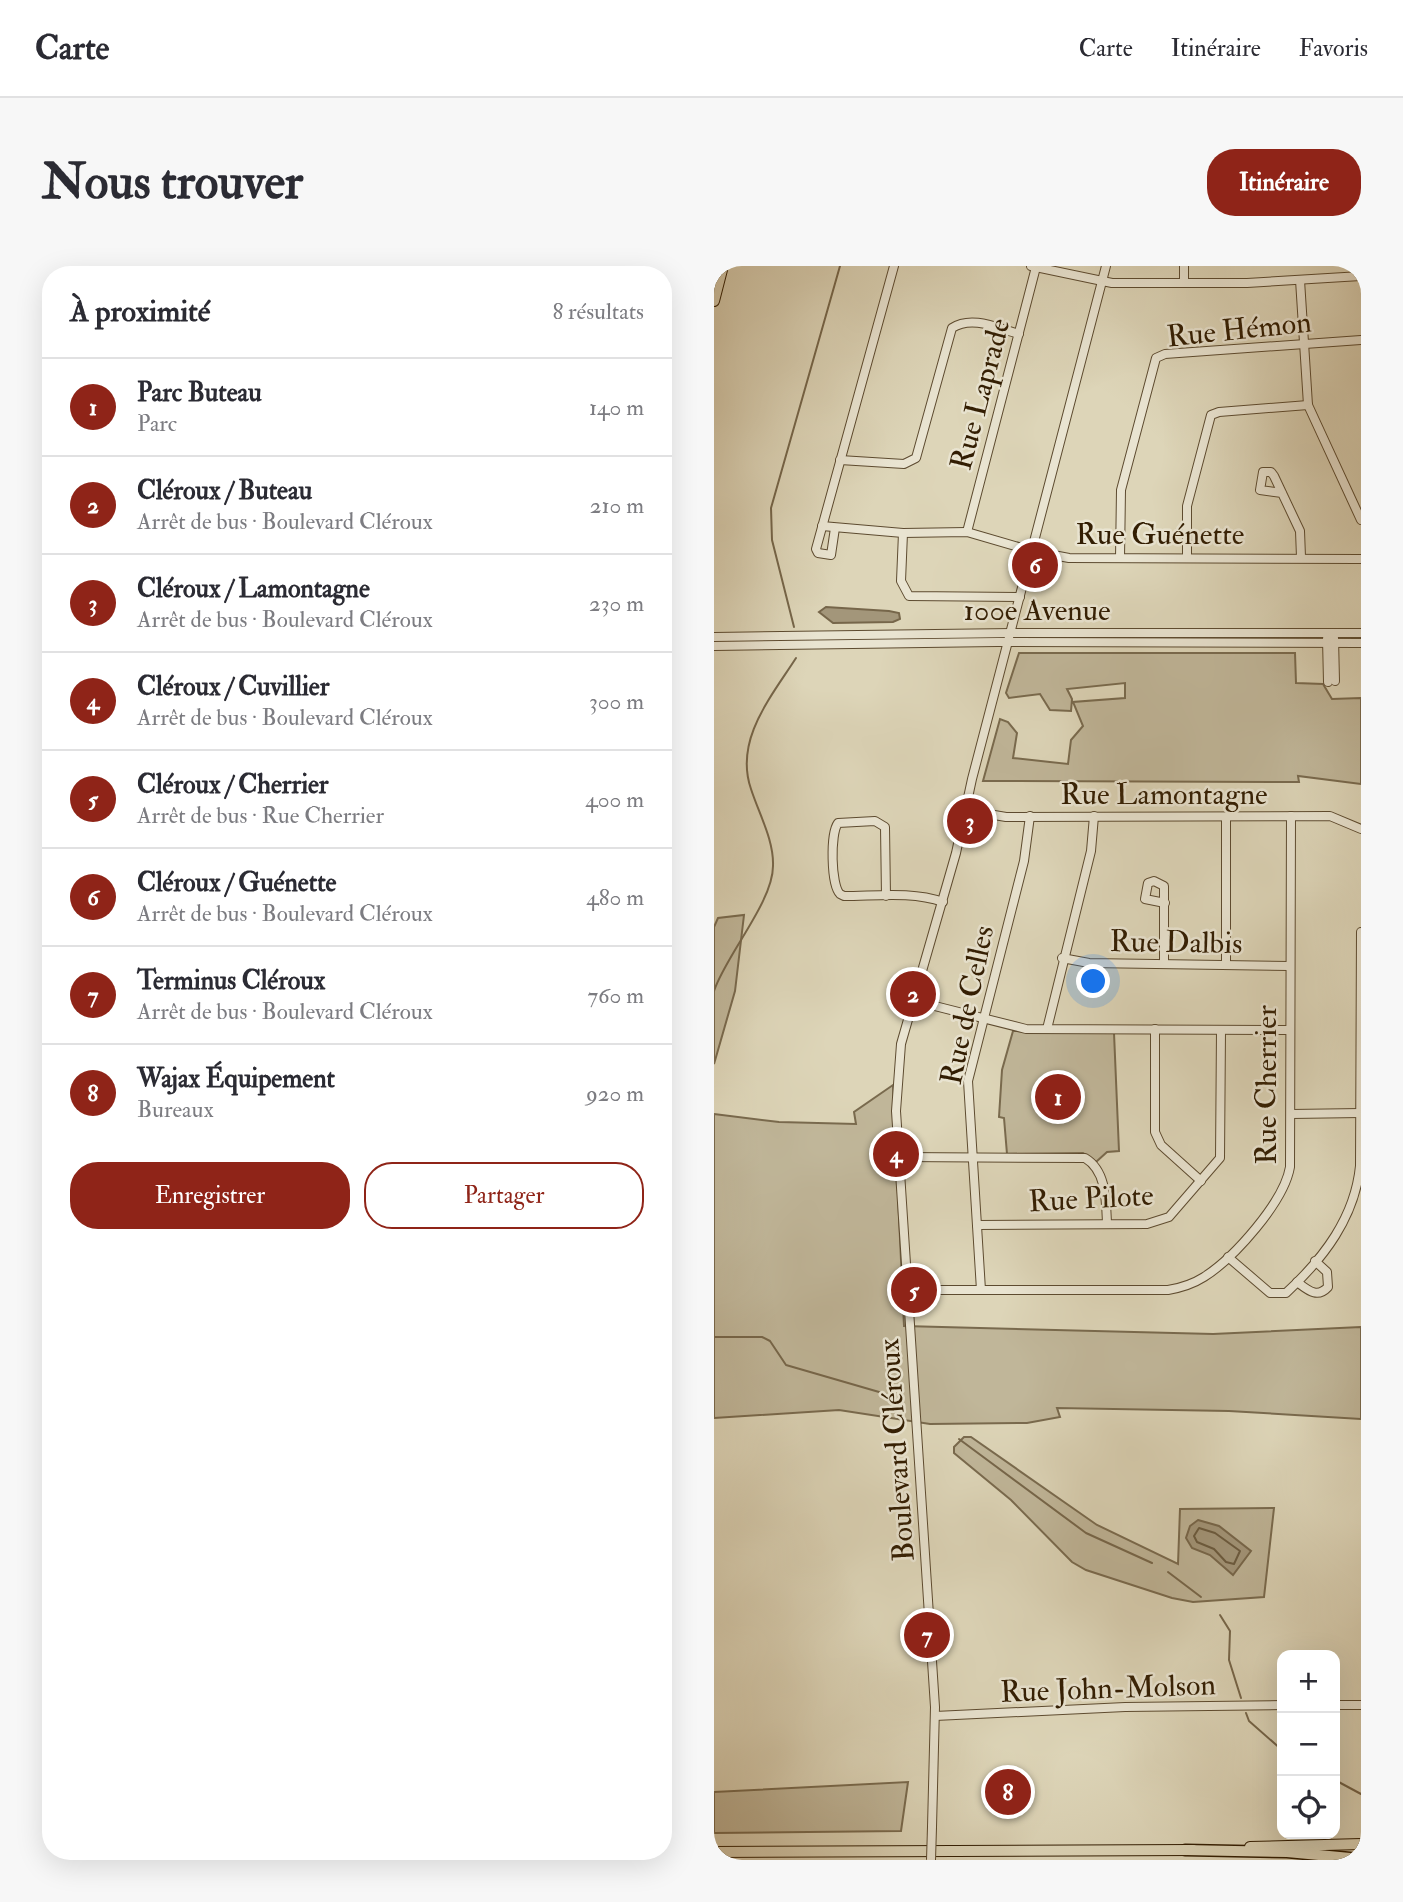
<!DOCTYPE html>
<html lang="fr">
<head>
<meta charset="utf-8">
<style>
  body { margin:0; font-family:"IM FELL Double Pica",serif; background:#f7f7f7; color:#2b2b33 }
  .controls { position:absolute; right:21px; bottom:21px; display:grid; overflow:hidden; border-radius:14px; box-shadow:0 7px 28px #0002 }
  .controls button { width:63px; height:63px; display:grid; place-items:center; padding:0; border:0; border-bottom:2px solid #e1e1e2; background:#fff; color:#2b2b33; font:35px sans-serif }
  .you { position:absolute; left:380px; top:716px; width:24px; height:24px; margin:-18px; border:5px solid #fff; border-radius:50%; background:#1a73e8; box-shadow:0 0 0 10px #1a73e833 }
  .badge { display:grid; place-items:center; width:46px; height:46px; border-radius:50%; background:#8f2418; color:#fff; font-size:23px; font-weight:700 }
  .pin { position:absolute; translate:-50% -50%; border:4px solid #fff; box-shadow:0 2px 7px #0006 }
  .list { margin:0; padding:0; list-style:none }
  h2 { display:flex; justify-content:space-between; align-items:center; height:91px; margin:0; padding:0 28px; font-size:30px }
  h2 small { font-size:23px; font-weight:400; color:#7c7c81 }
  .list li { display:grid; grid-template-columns:46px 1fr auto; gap:21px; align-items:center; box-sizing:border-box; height:98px; padding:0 28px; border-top:2px solid #e1e1e2 }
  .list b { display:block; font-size:26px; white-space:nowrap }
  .list p { margin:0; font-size:23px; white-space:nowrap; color:#7c7c81 }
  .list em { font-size:23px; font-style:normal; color:#7c7c81 }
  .actions { display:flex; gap:14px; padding:21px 28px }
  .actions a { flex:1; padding:16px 0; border:2px solid #8f2418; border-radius:28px; text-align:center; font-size:24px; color:#8f2418 }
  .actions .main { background:#8f2418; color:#fff }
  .icon { flex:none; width:38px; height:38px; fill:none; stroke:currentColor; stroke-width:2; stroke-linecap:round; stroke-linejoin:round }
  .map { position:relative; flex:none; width:647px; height:1594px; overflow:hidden; border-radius:28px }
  header { display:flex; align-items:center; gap:42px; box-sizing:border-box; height:98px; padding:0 35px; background:#fff; border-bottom:2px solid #e1e1e2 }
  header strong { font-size:33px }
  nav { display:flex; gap:38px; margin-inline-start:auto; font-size:24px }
  .intro { display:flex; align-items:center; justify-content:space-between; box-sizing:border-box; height:168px; padding:0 42px }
  h1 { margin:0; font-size:49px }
  .button { padding:18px 32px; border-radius:28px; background:#8f2418; color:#fff; font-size:24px; font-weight:700 }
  main { display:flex; gap:42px; padding:0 42px }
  aside { flex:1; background:#fff; border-radius:28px; box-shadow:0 7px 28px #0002 }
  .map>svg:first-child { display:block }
  .green { fill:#c0b699; stroke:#796a4e; stroke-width:2 }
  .water { fill:#a3967a; stroke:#76664a; stroke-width:2 }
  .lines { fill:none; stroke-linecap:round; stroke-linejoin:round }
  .shore { stroke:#6a5a3e; stroke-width:2 }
  .stream { stroke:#76664a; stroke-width:2 }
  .minor-casing { stroke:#5d4b30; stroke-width:10 }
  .major-casing { stroke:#321d02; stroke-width:12 }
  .highway-casing { stroke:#321d02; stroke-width:13 }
  .minor { stroke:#e9e4d1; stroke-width:8 }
  .major { stroke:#ddd5b8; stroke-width:10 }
  .highway { stroke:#ddd5b8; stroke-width:10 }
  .minor-bridge-casing { stroke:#5d4b30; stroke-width:10; stroke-linecap:butt }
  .minor-bridge { stroke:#e9e4d1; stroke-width:8 }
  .labels { text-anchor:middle; stroke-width:5; stroke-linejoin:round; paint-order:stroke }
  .street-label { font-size:30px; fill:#321d02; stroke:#e9e4d1 }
</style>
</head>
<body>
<header>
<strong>Carte</strong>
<nav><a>Carte</a><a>Itinéraire</a><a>Favoris</a></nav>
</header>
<div class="intro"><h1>Nous trouver</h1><a class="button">Itinéraire</a></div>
<main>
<aside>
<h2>À proximité<small>8 résultats</small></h2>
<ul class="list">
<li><span class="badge">1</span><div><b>Parc Buteau</b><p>Parc</p></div><em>140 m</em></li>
<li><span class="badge">2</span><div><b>Cléroux / Buteau</b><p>Arrêt de bus · Boulevard Cléroux</p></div><em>210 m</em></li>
<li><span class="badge">3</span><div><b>Cléroux / Lamontagne</b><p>Arrêt de bus · Boulevard Cléroux</p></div><em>230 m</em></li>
<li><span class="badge">4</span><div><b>Cléroux / Cuvillier</b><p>Arrêt de bus · Boulevard Cléroux</p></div><em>300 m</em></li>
<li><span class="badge">5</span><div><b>Cléroux / Cherrier</b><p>Arrêt de bus · Rue Cherrier</p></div><em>400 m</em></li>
<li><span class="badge">6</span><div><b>Cléroux / Guénette</b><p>Arrêt de bus · Boulevard Cléroux</p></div><em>480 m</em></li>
<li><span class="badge">7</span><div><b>Terminus Cléroux</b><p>Arrêt de bus · Boulevard Cléroux</p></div><em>760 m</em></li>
<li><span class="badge">8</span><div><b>Wajax Équipement</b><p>Bureaux</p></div><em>920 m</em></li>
</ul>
<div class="actions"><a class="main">Enregistrer</a><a>Partager</a></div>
</aside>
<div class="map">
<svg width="647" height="1594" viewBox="0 0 647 1594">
  <rect width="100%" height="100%" fill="#ddd5b8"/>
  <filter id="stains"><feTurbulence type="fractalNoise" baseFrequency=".00286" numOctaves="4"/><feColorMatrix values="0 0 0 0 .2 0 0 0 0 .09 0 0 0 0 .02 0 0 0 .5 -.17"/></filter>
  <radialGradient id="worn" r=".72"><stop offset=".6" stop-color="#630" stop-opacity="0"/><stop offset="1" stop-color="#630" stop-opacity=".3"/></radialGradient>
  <!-- green -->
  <g class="green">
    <path d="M 372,370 L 605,370 L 605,374 L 346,373 Z"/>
    <path d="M 305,387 L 581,387 L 582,417 L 609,418 L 618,433 L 647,432 L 647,518 L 584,510 L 585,516 L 269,515 L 286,453 L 294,456 L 303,467 L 299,492 L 354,498 L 357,474 L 369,460 L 359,436 L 411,432 L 411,417 L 353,423 L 358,433 L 357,445 L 336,444 L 326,428 L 295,432 L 292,427 Z"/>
    <path d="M 30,649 L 21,725 L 0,798 L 0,661 L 4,652 Z"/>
    <path d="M 299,765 L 400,767 L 405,885 L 393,886 L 382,896 L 369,887 L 293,888 L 290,852 L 285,851 L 288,804 Z"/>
    <path d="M 179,819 L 190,1060 L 499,1068 L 647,1061 L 647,1153 L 515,1145 L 343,1142 L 346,1151 L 313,1157 L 216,1158 L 125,1144 L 0,1152 L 0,848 L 65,856 L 142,858 L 140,846 Z"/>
    <path d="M 250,1171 L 257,1171 L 383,1259 L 464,1298 L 466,1243 L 560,1242 L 550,1331 L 479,1336 L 458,1332 L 372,1304 L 358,1296 L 297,1234 L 240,1187 L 240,1181 Z"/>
    <path d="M 194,1516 L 187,1565 L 0,1567 L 0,1526 Z"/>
  </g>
  <!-- water -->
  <g class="water">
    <path d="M 112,341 L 175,345 L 185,347 L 186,353 L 179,356 L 119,357 L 105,346 Z"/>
    <path d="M 484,1254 L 505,1260 L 537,1285 L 519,1309 L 496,1289 L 478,1282 L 472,1272 L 476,1260 Z"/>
  </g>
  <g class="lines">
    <!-- shore -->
    <path class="shore" d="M 485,1262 L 501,1267 L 526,1285 L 520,1298 L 512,1296 L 500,1283 L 483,1276 L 480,1270 Z"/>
    <!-- stream -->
    <g class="stream">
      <path d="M 80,361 L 58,274 L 57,242 L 126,0"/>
      <path d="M 0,725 C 12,689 59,636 59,600 C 60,574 45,548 37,523 C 20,474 57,431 82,392"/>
      <path d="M 0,1071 L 48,1071 L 56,1075 L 72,1099 L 172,1128"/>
      <path d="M 245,1173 L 372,1267 L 438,1297"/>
      <path d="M 454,1306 L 487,1331"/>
      <path d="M 506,1349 L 516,1365 L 515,1394 L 527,1432"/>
      <path d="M 532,1447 L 535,1455 L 568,1484"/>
      <path d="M 621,1514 L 647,1528"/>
    </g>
    <!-- minor casing -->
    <g class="minor-casing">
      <g id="minor">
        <path d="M 317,0 L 398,17 L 533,17 L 647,10"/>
        <path d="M 586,14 L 594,139 L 647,254"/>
        <path d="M 470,17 L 470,0"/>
        <path d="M 126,194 L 190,198 L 202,192 L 238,62 C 258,49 283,62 305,68"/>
        <path d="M 568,227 L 546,224 L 549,206 L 557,206 L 560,210 L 586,265 L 587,291"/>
        <path d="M 108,260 L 189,267 L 253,266 L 318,285 L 355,292 L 647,293"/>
        <path d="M 121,262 L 117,289 L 104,287 L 102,283 L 180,0"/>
        <path d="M 253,266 L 322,1"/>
        <path d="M 189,267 L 187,315 L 195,330 L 306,331"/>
        <path d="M 473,291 L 473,240 L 497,149 L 505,146 L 594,139"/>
        <path d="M 406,292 L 407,224 L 442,92 L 451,88 L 647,74"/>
        <path d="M 0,371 L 298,367 L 647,367"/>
        <path d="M 620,372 L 621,415"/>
        <path d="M 613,373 L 614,416"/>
        <path d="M 0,380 L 283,376 L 647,377"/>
        <path d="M 251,544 L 292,551 L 616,550 L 647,563"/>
        <path d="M 512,551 L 512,699"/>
        <path d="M 172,630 L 171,561 L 161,555 L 124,557 C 116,568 117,619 126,628 L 130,630 C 162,630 198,625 229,636"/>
        <path d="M 348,692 L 375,697 L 575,700"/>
        <path d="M 450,698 L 450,620 L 440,615 L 434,617 L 431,633 L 451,637"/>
        <path d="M 201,735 L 312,763 L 575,764"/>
        <path d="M 333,763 L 377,585 L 380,550"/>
        <path d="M 441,763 L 441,866 L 447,879 L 487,915"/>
        <path d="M 577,848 L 647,847"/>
        <path d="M 186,891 L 371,892 C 393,905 392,936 393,958"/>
        <path d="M 263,959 L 433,958 L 455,951 L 506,892 L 507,765"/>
        <path d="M 514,991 L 556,1027 L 572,1027 C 610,992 641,951 646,900 L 647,666"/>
        <path d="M 583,1016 C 594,1024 603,1033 614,1021 L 613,1006 L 601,995"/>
        <path d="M 195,1024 L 454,1024 C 466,1022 479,1018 490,1011 C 520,992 570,936 576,901 L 577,550"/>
        <path d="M 267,1024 L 254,815 L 310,595 L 316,550"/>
        <path d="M 621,1439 L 647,1439"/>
        <path d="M 221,1450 L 411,1441 L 568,1439"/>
        <path d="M 218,1561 L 221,1441 L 182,845 L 187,778 L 242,587 L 258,513 L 392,0"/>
      </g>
    </g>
    <!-- major casing -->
    <g class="major-casing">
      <g id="major">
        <path d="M 0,35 L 9,0"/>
        <path d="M 536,1581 L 647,1578"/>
        <path d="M 0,1586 L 479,1584"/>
      </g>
    </g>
    <!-- highway casing -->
    <g class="highway-casing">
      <path id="highway" d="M 471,1584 L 573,1586 L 647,1593"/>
    </g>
    <!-- minor -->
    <use href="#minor" class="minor"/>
    <!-- major -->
    <use href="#major" class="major"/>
    <!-- highway -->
    <use href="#highway" class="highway"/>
    <!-- minor-bridge casing -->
    <g class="minor-bridge-casing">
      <path id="minor-bridge" d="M 217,1594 L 218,1561"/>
    </g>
    <!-- minor-bridge -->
    <use href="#minor-bridge" class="minor-bridge"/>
  </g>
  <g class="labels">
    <!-- street labels -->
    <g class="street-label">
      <text transform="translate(525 63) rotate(-6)" y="10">Rue Hémon</text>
      <text transform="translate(266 128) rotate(-75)" y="10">Rue Laprade</text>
      <text x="446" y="278">Rue Guénette</text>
      <text x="323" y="354">100e Avenue</text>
      <text x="450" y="538">Rue Lamontagne</text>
      <text transform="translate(462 676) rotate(1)" y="10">Rue Dalbis</text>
      <text transform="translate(253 739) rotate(-78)" y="10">Rue de Celles</text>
      <text transform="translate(552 819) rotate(-90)" y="10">Rue Cherrier</text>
      <text transform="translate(377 932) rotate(-3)" y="10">Rue Pilote</text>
      <text transform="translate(182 1184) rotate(-94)" y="10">Boulevard Cléroux</text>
      <text transform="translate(394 1422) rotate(-2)" y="10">Rue John-Molson</text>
    </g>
  </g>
  <rect width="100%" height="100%" filter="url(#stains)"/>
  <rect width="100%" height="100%" fill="url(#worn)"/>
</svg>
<div class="controls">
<button>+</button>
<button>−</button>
<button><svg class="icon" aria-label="locate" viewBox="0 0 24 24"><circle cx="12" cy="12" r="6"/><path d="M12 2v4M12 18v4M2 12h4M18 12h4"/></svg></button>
</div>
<div class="you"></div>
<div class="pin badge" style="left:344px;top:831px">1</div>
<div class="pin badge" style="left:199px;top:728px">2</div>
<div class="pin badge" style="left:256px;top:555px">3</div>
<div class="pin badge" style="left:182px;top:888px">4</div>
<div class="pin badge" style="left:200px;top:1024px">5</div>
<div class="pin badge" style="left:321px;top:299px">6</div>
<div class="pin badge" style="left:213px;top:1369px">7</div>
<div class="pin badge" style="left:294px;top:1526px">8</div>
</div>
</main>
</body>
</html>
